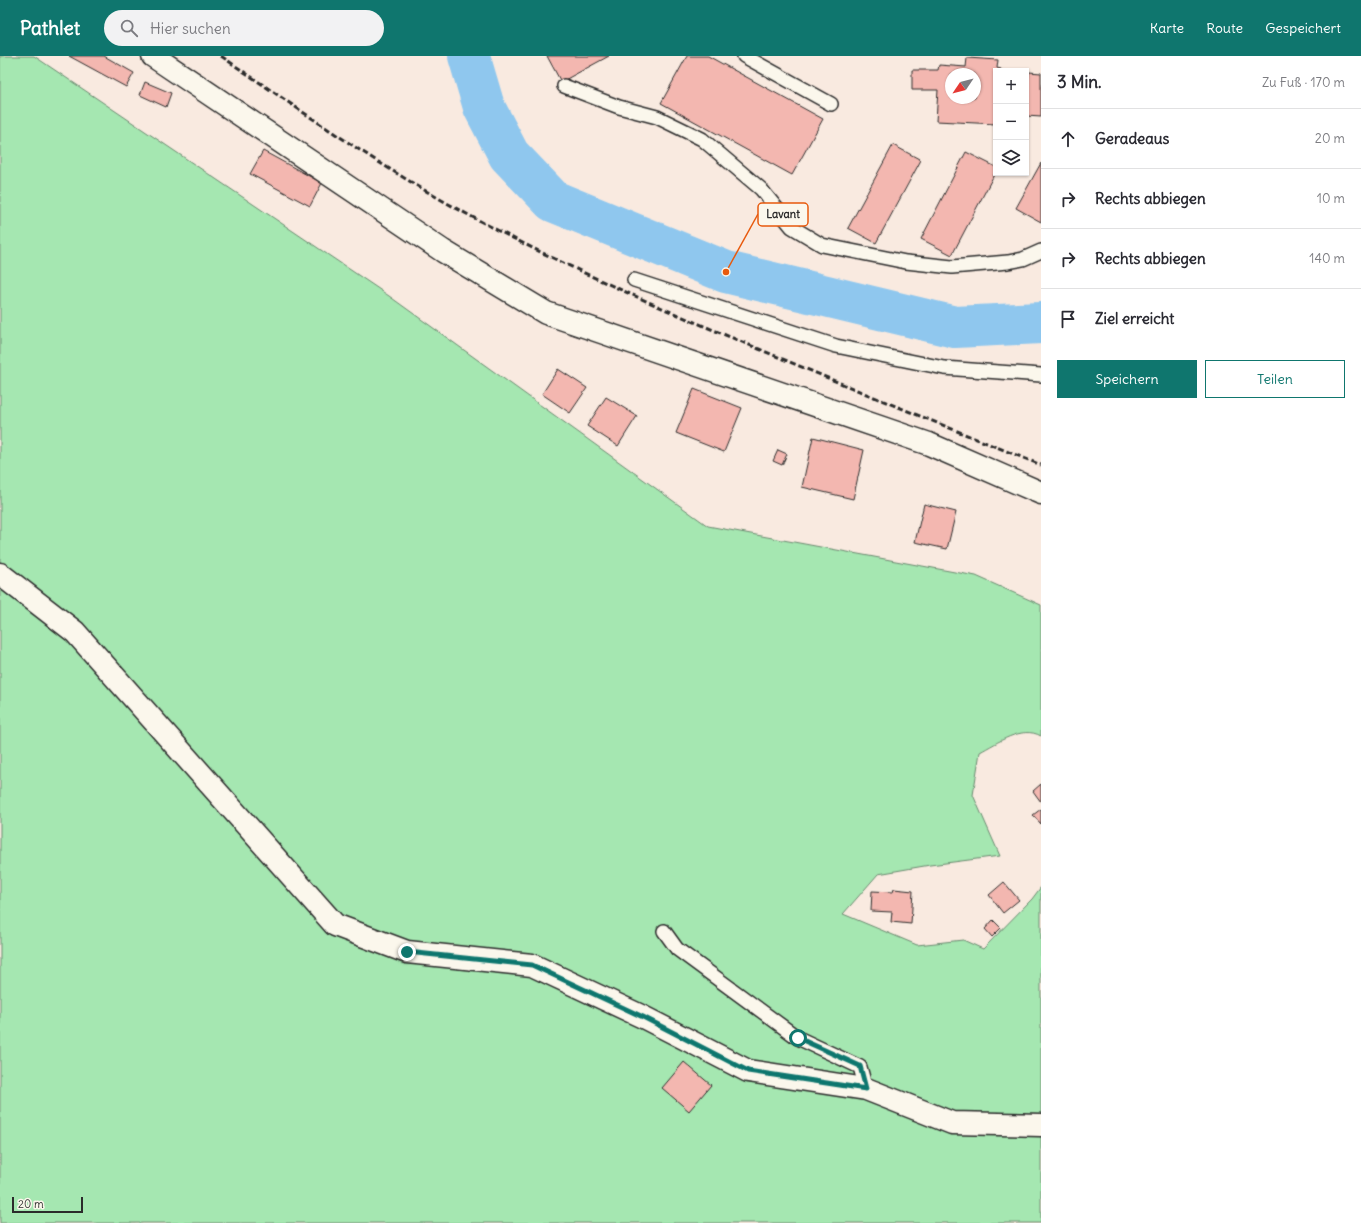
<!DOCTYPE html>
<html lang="de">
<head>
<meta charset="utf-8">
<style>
  body { margin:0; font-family:Delius,sans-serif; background:#f2f2f3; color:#2b2b33 }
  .controls { position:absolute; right:12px; top:12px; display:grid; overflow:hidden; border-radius:0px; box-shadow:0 1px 3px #0004 }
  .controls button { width:36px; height:36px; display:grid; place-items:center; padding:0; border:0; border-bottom:1px solid #e1e1e2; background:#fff; color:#2b2b33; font:20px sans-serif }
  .compass { position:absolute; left:945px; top:12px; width:36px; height:36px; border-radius:50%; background:#fff; box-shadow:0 1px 3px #0004; rotate:235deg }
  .scale { position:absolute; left:12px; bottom:10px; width:71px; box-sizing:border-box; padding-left:4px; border:2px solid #2b2b2b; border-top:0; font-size:11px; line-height:14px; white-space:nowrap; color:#2b2b2b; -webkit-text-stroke:3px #fbf7ec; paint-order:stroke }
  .stop { position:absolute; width:12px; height:12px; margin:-9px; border:3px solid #0f766e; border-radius:50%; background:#fff }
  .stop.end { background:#0f766e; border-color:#fff; box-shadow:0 1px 4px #0008 }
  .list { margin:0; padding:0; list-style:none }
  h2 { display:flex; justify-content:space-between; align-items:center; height:52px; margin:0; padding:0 16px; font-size:17px }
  h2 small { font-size:13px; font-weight:400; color:#7c7c81 }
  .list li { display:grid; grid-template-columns:26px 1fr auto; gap:12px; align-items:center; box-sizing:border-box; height:60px; padding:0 16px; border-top:1px solid #e1e1e2 }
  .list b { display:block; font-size:15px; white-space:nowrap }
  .list em { font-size:13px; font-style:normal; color:#7c7c81 }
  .actions { display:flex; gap:8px; padding:12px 16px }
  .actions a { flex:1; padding:9px 0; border:1px solid #0f766e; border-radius:0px; text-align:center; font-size:14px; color:#0f766e }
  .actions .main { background:#0f766e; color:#fff }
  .icon { flex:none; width:22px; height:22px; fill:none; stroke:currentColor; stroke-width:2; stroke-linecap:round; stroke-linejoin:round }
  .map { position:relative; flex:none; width:1041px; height:1167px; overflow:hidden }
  header { display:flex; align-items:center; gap:24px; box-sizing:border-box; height:56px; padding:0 20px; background:#0f766e; color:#fff }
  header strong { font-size:19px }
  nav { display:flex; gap:22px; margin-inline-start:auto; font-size:14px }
  .search { width:280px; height:36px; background:#f2f2f3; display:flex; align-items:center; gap:10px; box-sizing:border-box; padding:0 14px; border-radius:22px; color:#7c7c81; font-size:15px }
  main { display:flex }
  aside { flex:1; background:#fff }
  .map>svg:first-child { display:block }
  .green { fill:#a5e7b1; stroke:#68896e }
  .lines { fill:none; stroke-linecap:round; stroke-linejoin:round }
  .river { stroke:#8fc7ee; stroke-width:42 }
  .building { fill:#f3b7b0; stroke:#2b2b2b; fill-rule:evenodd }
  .service-casing { stroke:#2b2b2b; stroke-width:16 }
  .minor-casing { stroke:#2b2b2b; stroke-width:25 }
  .service { stroke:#fbf7ec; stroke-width:13 }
  .minor { stroke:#fbf7ec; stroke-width:22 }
  .rail { stroke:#2b2b2b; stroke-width:3; stroke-dasharray:6 3; stroke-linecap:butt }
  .route { stroke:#0f766e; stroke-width:5 }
  .leader { fill:none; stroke:#e8590c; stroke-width:1.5 }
  .callout-dot { fill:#e8590c; stroke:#fbf7ec; stroke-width:1.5 }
  .callout { fill:#fbf7ec; stroke:#e8590c; stroke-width:1.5 }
  .callout-label { font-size:11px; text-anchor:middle; font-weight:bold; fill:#2b2b2b }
</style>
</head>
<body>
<header>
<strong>Pathlet</strong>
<div class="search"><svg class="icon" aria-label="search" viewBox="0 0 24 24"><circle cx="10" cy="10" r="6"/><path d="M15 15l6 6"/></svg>Hier suchen</div>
<nav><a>Karte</a><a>Route</a><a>Gespeichert</a></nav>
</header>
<main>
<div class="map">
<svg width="1041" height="1167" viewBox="0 0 1041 1167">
  <rect width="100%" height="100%" fill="#f9eae0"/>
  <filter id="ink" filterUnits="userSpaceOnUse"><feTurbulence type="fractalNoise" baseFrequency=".025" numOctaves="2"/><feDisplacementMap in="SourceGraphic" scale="8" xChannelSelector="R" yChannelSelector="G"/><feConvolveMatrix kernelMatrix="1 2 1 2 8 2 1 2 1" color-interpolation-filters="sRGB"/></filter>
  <g filter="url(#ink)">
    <!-- green -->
    <path class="green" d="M 0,0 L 34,0 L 389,240 L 708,470 L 976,520 L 1041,549 L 1041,680 C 1022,669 997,687 980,696 L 973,739 L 1000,800 L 930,809 L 878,818 L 843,858 L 917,889 L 963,884 L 983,893 L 1032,843 L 1041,831 L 1041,1167 L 0,1167 Z"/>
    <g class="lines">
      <!-- river -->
      <path class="river" d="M 469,0 L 484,51 L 509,99 L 553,145 L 726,216 L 955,271 L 1041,267"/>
    </g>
    <!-- building -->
    <g class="building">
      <path d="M 69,0 L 104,0 L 134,17 L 126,31 Z"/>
      <path d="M 547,0 L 609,0 L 561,26 Z"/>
      <path d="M 687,0 L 708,0 L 823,63 L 792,119 L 661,47 Z"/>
      <path d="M 967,2 L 998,4 L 997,12 L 1001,13 L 1001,15 L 996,15 L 996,68 L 936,65 L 938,34 L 912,34 L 912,14 L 938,14 L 939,9 L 966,11 ZM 951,18 L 975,18 L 975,42 L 951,42 Z"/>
      <path d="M 1029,16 L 1041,17 L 1041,61 L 1026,60 Z"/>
      <path d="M 145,26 L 171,37 L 166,51 L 140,39 Z"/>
      <path d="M 893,89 L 921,104 L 876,187 L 848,172 Z"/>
      <path d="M 263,95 L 322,127 L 310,150 L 250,118 Z"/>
      <path d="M 966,96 L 996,111 L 996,115 L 952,199 L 921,183 Z"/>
      <path d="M 1041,107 L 1041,166 L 1016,152 Z"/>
      <path d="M 558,313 L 587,332 L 570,357 L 542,338 Z"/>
      <path d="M 694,333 L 742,352 L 724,396 L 676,377 Z"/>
      <path d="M 606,341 L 637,360 L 618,390 L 587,370 Z"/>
      <path d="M 813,381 L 864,394 L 853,443 L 802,431 Z"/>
      <path d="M 778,394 L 787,398 L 782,409 L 773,405 Z"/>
      <path d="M 924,448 L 956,456 L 947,493 L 915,486 Z"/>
      <path d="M 1041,728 L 1041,746 L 1033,735 Z"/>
      <path d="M 1041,753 L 1041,768 L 1033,759 Z"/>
      <path d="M 1004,826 L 1019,844 L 1003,857 L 989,839 Z"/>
      <path d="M 894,833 L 913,835 L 911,868 L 891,866 L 892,856 L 871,855 L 872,835 L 893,836 Z"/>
      <path d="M 993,864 L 1001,872 L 992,881 L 985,873 Z"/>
      <path d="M 684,1006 L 711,1029 L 689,1055 L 662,1032 Z"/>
    </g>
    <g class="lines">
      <!-- service casing -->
      <g class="service-casing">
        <g id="service">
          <path d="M 744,0 L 831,48"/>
          <path d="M 564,30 L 619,51 L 657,61 L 702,83 L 761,133 L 792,171 L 822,189 L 906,206 L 952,211 L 1008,206 L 1023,203 L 1041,195"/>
          <path d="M 634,224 L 836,290 L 944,312 L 1041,319"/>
          <path d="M 664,875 L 677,893 L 798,982 L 860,1011 L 866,1033"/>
        </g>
      </g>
      <!-- minor casing -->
      <g class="minor-casing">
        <g id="minor">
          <path d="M 153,0 L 443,195 L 546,257 L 929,388 L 1041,437"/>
          <path d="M 0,518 L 75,576 L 335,869 L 407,896 L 532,909 L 643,961 L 748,1015 L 866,1033 L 952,1067 L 1041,1069"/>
        </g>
      </g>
      <!-- service -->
      <use href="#service" class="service"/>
      <!-- minor -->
      <use href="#minor" class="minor"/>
      <!-- rail -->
      <path class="rail" d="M 221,0 C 297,52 373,106 454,151 C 552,205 655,250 759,293 C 853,333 947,371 1041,409"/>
    </g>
  </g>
  <g class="lines" filter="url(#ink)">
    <!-- route -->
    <path class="route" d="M 407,896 L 532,909 L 643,961 L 748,1015 L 866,1033 L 860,1010 L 798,982"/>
  </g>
  <!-- callouts -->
  <path class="leader" d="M726 216L758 158"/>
  <circle class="callout-dot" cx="726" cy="216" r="4"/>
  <rect class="callout" x="758" y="147" width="50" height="23" rx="4"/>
  <g class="callout-label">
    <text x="783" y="162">Lavant</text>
  </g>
</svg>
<div class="controls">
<button>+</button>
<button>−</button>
<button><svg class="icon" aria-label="layers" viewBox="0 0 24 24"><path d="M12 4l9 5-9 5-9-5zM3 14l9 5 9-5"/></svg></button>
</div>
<svg class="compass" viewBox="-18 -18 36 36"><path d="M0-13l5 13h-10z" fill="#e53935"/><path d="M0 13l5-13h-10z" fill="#7c7c81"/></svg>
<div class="scale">20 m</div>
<div class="stop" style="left:798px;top:982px"></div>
<div class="stop end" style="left:407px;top:896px"></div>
</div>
<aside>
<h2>3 Min.<small>Zu Fuß · 170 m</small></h2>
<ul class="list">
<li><svg class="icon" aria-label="ahead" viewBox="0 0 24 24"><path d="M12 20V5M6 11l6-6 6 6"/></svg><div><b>Geradeaus</b></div><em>20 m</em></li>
<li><svg class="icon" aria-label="right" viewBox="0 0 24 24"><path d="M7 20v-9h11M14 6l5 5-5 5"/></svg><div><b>Rechts abbiegen</b></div><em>10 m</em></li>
<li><svg class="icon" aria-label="right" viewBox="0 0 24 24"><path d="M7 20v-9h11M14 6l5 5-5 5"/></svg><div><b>Rechts abbiegen</b></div><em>140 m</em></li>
<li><svg class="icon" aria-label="arrive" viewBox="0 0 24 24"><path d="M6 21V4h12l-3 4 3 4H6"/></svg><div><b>Ziel erreicht</b></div></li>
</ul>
<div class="actions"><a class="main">Speichern</a><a>Teilen</a></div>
</aside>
</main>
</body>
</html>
